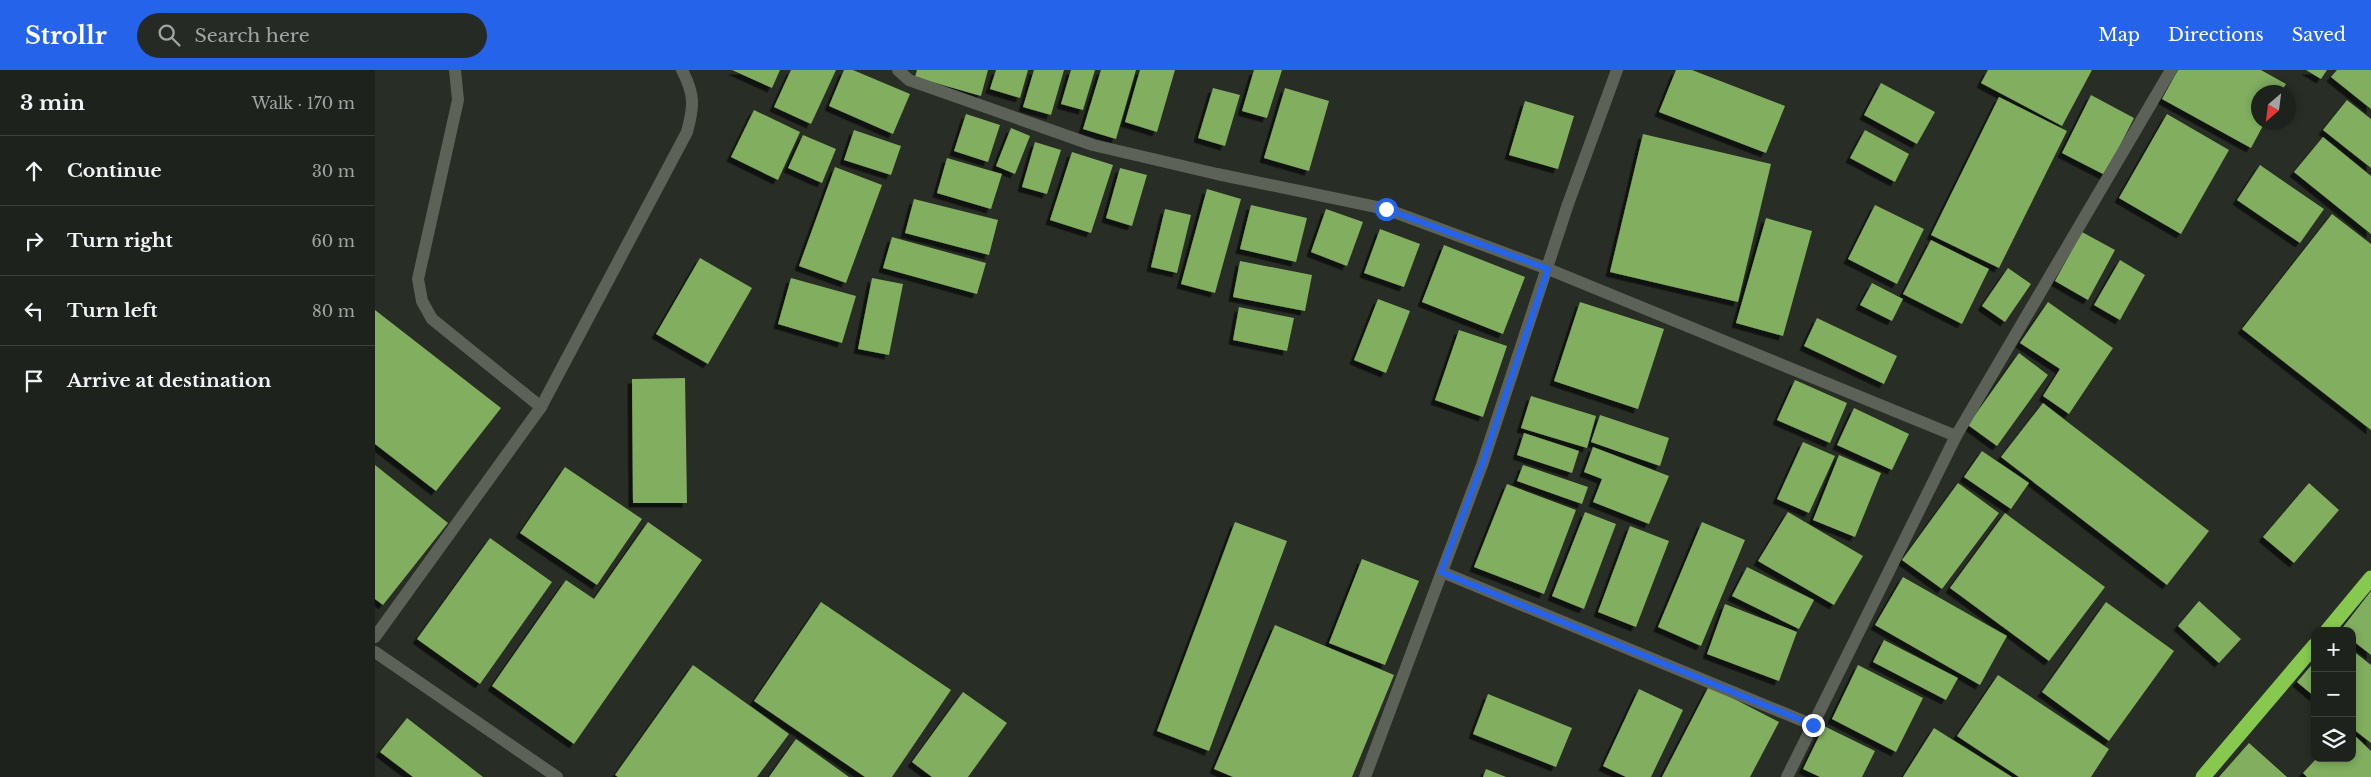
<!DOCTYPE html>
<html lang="en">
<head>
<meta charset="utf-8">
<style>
  body { margin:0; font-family:"Libre Baskerville",serif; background:#262a25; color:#f1f3f6 }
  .controls { position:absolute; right:15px; bottom:15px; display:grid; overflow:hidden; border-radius:10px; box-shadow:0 2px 8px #0003 }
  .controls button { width:45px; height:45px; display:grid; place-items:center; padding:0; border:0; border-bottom:1px solid #3c3f3b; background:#1e221c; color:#f1f3f6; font:25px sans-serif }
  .compass { position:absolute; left:1876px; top:15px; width:45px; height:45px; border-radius:50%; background:#1e221c; box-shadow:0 2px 8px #0003; rotate:208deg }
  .stop { position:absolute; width:15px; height:15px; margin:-11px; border:4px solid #2563eb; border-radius:50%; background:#fff }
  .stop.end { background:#2563eb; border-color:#fff; box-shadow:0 1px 5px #0008 }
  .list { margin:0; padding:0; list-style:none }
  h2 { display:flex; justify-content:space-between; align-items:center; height:65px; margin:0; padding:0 20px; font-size:21px }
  h2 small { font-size:16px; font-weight:400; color:#a1a4a3 }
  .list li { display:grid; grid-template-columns:32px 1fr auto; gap:15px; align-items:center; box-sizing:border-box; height:70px; padding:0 20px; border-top:1px solid #3c3f3b }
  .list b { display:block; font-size:19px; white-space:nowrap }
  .list em { font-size:16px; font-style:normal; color:#a1a4a3 }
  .icon { flex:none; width:28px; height:28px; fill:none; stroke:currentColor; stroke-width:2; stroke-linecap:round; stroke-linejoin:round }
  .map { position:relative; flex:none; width:1996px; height:707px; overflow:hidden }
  header { display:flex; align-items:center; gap:30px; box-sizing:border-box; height:70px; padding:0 25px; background:#2563eb; color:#fff }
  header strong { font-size:24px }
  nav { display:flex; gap:28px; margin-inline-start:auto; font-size:18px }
  .search { width:350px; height:45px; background:#262a25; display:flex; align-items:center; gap:12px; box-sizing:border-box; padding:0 18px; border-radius:28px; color:#a1a4a3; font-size:19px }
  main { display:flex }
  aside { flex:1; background:#1e221c }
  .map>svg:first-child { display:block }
  .building { fill:#81ae5e; filter:url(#shadow) }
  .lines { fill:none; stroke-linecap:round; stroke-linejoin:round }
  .minor { stroke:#5c6258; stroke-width:12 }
  .highway { stroke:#87c84e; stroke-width:15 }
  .route { stroke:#2563eb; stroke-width:6 }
</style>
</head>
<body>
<header>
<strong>Strollr</strong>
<div class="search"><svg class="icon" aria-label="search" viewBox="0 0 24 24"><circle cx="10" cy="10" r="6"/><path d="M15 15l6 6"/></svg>Search here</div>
<nav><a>Map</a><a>Directions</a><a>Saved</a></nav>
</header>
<main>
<aside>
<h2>3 min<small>Walk · 170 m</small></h2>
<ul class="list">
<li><svg class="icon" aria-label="ahead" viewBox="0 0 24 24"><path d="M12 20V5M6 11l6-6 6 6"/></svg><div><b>Continue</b></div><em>30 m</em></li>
<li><svg class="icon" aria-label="right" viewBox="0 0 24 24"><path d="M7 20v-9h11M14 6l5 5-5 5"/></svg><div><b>Turn right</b></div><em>60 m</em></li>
<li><svg class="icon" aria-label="left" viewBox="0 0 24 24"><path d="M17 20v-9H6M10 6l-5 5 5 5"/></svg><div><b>Turn left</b></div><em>80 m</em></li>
<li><svg class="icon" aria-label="arrive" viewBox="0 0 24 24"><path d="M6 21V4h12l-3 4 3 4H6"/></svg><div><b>Arrive at destination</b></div></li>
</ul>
</aside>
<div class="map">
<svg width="1996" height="707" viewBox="0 0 1996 707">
  <defs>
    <filter id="shadow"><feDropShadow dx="-4.5" dy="4.5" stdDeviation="0" flood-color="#0009"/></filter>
  </defs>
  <rect width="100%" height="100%" fill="#282d25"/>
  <!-- building -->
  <g class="building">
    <path d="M 357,0 L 405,0 L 397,18 Z"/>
    <path d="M 416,0 L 461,0 L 436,54 L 399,37 Z"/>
    <path d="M 469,0 L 478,0 L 535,24 L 518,64 L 454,36 Z"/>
    <path d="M 542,0 L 613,0 L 606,26 L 540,7 Z"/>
    <path d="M 621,0 L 653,0 L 645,28 L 615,19 Z"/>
    <path d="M 659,0 L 689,0 L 676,45 L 648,37 Z"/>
    <path d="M 696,0 L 720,0 L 708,40 L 686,34 Z"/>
    <path d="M 726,0 L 761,0 L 741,69 L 708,59 Z"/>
    <path d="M 765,0 L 800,0 L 782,62 L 750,52 Z"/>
    <path d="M 879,0 L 907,0 L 892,48 L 867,41 Z"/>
    <path d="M 1301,0 L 1317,0 L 1410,36 L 1391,83 L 1284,42 Z"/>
    <path d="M 1613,0 L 1717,0 L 1687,56 L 1606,13 Z"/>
    <path d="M 1803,0 L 1886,0 L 1911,14 L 1906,22 L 1884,22 L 1884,52 L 1890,52 L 1876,78 L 1787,29 Z"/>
    <path d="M 1931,0 L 1952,0 L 1946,9 Z"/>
    <path d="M 1962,0 L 1996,0 L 1996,39 L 1956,7 Z"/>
    <path d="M 1506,13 L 1560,42 L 1542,74 L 1489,45 Z"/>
    <path d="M 838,18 L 865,25 L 850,76 L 823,68 Z"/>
    <path d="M 910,18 L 954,31 L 934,101 L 889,88 Z"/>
    <path d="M 1716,25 L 1759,48 L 1730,105 L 1687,83 Z"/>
    <path d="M 1624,27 L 1692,61 L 1624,198 L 1556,165 Z"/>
    <path d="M 1972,30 L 1996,49 L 1996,98 L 1948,60 Z"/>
    <path d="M 1150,31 L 1199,46 L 1183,99 L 1134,85 Z"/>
    <path d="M 379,40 L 425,62 L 403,110 L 356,87 Z"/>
    <path d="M 591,44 L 625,55 L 613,92 L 579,81 Z"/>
    <path d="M 1792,44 L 1854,80 L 1806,164 L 1744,128 Z"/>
    <path d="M 636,58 L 655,66 L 640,104 L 621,96 Z"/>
    <path d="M 479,60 L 526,76 L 516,105 L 469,90 Z"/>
    <path d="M 1490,60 L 1534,84 L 1520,112 L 1475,88 Z"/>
    <path d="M 1268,64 L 1396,94 L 1363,232 L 1235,202 Z"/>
    <path d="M 428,65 L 461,79 L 447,113 L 413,98 Z"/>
    <path d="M 1948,67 L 1996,106 L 1996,164 L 1919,102 Z"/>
    <path d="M 660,72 L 686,80 L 672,124 L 647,117 Z"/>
    <path d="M 697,82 L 738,95 L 716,163 L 675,150 Z"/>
    <path d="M 572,88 L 627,104 L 616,139 L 562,123 Z"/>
    <path d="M 1885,95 L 1949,139 L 1925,173 L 1862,130 Z"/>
    <path d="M 460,97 L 507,115 L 471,213 L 424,196 Z"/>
    <path d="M 745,98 L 772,105 L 757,156 L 731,148 Z"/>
    <path d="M 832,119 L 866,129 L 840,223 L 806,214 Z"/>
    <path d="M 539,129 L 623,150 L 614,185 L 530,163 Z"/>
    <path d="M 876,135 L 932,148 L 921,192 L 865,179 Z"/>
    <path d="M 1500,135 L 1549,159 L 1522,214 L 1473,189 Z"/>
    <path d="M 790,139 L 816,145 L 802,203 L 776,197 Z"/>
    <path d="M 951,139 L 988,152 L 972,196 L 936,182 Z"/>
    <path d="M 1957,144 L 1996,174 L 1996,360 L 1867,259 Z"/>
    <path d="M 1391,148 L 1437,161 L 1408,266 L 1361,253 Z"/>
    <path d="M 1005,159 L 1045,174 L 1029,217 L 989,203 Z"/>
    <path d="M 1707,162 L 1740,180 L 1713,230 L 1680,211 Z"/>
    <path d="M 517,167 L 611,193 L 602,224 L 508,198 Z"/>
    <path d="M 1556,170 L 1614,199 L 1587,254 L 1528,224 Z"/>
    <path d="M 1069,175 L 1150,207 L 1128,264 L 1047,232 Z"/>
    <path d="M 325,188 L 377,218 L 333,294 L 281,264 Z"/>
    <path d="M 1745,190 L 1770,205 L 1745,250 L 1719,235 Z"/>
    <path d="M 865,191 L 937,205 L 930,241 L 858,227 Z"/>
    <path d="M 1633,198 L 1656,214 L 1630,252 L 1607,236 Z"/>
    <path d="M 416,208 L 481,226 L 467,273 L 403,254 Z"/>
    <path d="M 497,208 L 528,214 L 514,285 L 483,279 Z"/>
    <path d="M 1497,213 L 1528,229 L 1517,251 L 1485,235 Z"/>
    <path d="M 1003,229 L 1035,241 L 1011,303 L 979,290 Z"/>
    <path d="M 1205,232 L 1289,259 L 1263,339 L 1179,311 Z"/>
    <path d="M 1673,232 L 1738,278 L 1694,344 L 1668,326 L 1685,299 L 1645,273 Z"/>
    <path d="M 864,237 L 919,248 L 912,281 L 858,270 Z"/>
    <path d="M 0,240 L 126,338 L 61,421 L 0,374 Z"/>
    <path d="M 1442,248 L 1522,286 L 1509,314 L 1429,276 Z"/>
    <path d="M 1084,260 L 1132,276 L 1108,347 L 1060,330 Z"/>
    <path d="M 1644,283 L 1673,305 L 1622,376 L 1593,355 Z"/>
    <path d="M 310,308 L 312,433 L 258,433 L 257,309 Z"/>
    <path d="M 1420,310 L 1472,333 L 1455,373 L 1402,350 Z"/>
    <path d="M 1156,326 L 1221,346 L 1212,378 L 1146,358 Z"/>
    <path d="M 1668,333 L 1834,461 L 1792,515 L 1626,387 Z"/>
    <path d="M 1479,338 L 1534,364 L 1517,400 L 1462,375 Z"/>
    <path d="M 1225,345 L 1294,368 L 1285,396 L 1216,372 Z"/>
    <path d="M 1149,363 L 1204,381 L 1197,403 L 1142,385 Z"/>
    <path d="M 1428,372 L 1460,386 L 1434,443 L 1402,429 Z"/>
    <path d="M 1218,377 L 1294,406 L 1274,454 L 1218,432 L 1227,409 L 1209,402 Z"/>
    <path d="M 1607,381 L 1654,413 L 1636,439 L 1589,407 Z"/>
    <path d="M 1464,385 L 1506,403 L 1480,467 L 1438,450 Z"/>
    <path d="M 0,395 L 73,453 L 8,535 L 0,529 Z"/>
    <path d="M 1148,395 L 1213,417 L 1207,434 L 1142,411 Z"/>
    <path d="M 190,397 L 267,449 L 222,515 L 145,463 Z"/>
    <path d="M 1583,413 L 1624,443 L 1567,519 L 1527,490 Z"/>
    <path d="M 1934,413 L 1964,440 L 1919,493 L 1888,467 Z"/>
    <path d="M 1132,414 L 1201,440 L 1169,524 L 1099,497 Z"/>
    <path d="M 1210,442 L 1241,454 L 1209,539 L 1177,526 Z"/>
    <path d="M 1413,442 L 1488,486 L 1459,535 L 1383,491 Z"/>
    <path d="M 1630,443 L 1730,517 L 1674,591 L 1575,518 Z"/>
    <path d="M 273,452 L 327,490 L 199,674 L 117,616 L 191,510 L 219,529 Z"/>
    <path d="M 860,452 L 912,471 L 834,681 L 782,661 Z"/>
    <path d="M 1327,452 L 1370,470 L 1326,576 L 1283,557 Z"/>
    <path d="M 1255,456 L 1294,471 L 1261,557 L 1223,542 Z"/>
    <path d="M 115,468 L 177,512 L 105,614 L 42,569 Z"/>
    <path d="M 987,489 L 1044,511 L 1010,595 L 954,573 Z"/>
    <path d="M 1372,497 L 1439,530 L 1424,559 L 1357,526 Z"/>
    <path d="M 1528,507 L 1632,566 L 1605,615 L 1500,555 Z"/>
    <path d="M 1996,521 L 1996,585 L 1977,570 L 1977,561 L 1965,561 Z"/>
    <path d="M 1824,531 L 1866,569 L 1844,593 L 1803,556 Z"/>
    <path d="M 446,532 L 576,620 L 517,707 L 490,707 L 379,631 Z"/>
    <path d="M 1731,532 L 1799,581 L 1734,671 L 1667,622 Z"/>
    <path d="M 1350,534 L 1422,562 L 1404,611 L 1332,584 Z"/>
    <path d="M 900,555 L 1019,605 L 977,707 L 858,707 L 839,699 Z"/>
    <path d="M 1509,570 L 1583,608 L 1571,630 L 1498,592 Z"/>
    <path d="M 1977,580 L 1996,595 L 1996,673 L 1977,658 Z"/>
    <path d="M 1940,591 L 1940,627 L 1922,612 Z"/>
    <path d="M 318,595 L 414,664 L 382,707 L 243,707 L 240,705 Z"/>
    <path d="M 1483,595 L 1548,628 L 1521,682 L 1457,649 Z"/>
    <path d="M 1623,605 L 1734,679 L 1716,707 L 1644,707 L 1582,666 Z"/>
    <path d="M 1334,616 L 1404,652 L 1375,707 L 1287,707 Z"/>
    <path d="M 1264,619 L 1308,640 L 1276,707 L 1251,707 L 1228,696 Z"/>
    <path d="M 588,622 L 632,653 L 593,707 L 557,707 L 537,692 Z"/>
    <path d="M 1113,624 L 1197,658 L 1181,697 L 1098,664 Z"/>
    <path d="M 32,648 L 108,707 L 38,707 L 5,682 Z"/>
    <path d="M 1449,656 L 1500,681 L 1487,707 L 1445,707 L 1428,699 Z"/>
    <path d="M 1559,658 L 1637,707 L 1528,707 Z"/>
    <path d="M 1977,663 L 1996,681 L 1996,707 L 1932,707 L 1928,703 L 1942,688 L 1977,688 Z"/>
    <path d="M 421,669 L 474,707 L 394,707 Z"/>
    <path d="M 1874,673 L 1912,707 L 1844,707 Z"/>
    <path d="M 1111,699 L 1131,707 L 1108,707 Z"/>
  </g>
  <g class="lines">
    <!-- minor -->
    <g class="minor">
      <path d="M 80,0 L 83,30 L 43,209 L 47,231 L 57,249 L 166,337"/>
      <path d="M 523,0 L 534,10 L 718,75 L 842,104 L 1011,139 L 1173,199 L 1581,366"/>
      <path d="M 1067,502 L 1438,655"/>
      <path d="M 0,567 L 166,337 L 312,62 C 319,36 320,25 307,0"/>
      <path d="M 0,582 L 182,707"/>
      <path d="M 990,707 L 1107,395 L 1193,134 L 1242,0"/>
      <path d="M 1412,707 L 1581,366 L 1796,0"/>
    </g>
    <!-- highway -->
    <g class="highway">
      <path d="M 1952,561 L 1996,508"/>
      <path d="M 1828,707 L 1940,575"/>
    </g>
  </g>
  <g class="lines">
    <!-- route -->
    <path class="route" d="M 1011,139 L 1173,199 L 1107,395 L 1066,502 L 1438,655"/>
  </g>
</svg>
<div class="controls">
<button>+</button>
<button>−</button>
<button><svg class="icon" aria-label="layers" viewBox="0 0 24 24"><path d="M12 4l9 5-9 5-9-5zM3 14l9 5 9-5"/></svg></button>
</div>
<svg class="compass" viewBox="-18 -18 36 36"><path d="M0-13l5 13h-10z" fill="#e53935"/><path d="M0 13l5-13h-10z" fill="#a1a4a3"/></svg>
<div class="stop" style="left:1011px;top:139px"></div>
<div class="stop end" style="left:1438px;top:655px"></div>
</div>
</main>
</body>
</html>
